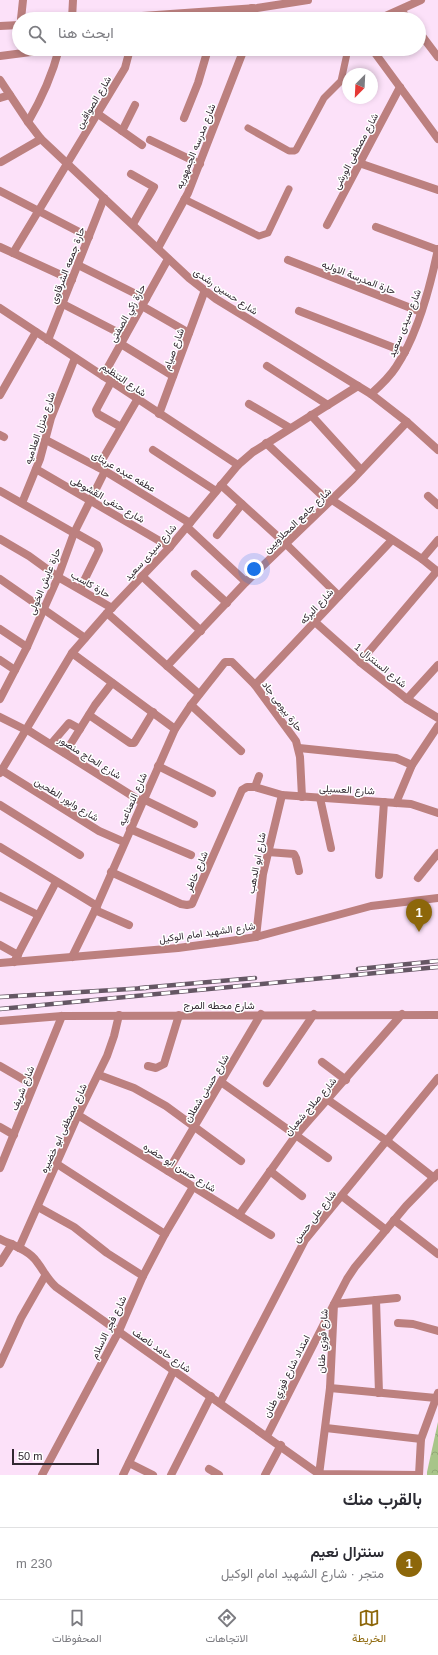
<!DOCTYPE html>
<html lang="ar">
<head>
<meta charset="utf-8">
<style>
  body { margin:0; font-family:Arial,Vazirmatn,sans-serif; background:#f2f2f3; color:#2b2b33; direction:rtl }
  .compass { position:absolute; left:342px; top:68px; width:36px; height:36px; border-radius:50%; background:#fff; box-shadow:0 2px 6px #0003; rotate:204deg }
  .scale { position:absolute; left:12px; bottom:10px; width:87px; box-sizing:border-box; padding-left:4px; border:2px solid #312831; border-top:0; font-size:11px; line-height:14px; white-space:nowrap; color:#312831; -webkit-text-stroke:3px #fff; paint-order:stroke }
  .you { position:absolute; left:254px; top:569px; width:14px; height:14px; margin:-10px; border:3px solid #fff; border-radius:50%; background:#1a73e8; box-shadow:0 0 0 6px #1a73e833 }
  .badge { display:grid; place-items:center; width:26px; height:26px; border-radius:50%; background:#8d670a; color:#fff; font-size:13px; font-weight:700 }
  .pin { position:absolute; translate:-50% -33px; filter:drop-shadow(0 1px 2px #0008) }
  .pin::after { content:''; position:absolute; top:21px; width:14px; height:12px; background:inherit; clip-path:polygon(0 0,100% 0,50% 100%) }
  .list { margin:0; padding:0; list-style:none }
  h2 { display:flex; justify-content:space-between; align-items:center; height:52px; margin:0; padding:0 16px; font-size:17px }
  h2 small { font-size:13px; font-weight:400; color:#7c7c81 }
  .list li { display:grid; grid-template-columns:26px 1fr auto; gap:12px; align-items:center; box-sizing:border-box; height:72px; padding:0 16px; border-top:1px solid #e1e1e2 }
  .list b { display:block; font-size:15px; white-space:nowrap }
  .list p { margin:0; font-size:13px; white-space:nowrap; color:#7c7c81 }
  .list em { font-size:13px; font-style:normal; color:#7c7c81 }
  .icon { flex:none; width:22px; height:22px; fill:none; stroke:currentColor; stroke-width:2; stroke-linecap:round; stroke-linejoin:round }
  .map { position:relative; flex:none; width:438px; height:1475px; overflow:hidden; direction:ltr }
  .search { position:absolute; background:#fff; box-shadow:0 2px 6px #0003; left:12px; right:12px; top:12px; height:44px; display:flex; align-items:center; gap:10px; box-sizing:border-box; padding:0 14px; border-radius:22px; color:#7c7c81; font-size:15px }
  .sheet { height:124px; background:#fff }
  nav { display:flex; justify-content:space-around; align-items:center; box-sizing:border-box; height:56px; border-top:1px solid #e1e1e2; background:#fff; font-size:11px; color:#7c7c81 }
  nav a { display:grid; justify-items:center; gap:2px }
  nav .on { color:#8d670a }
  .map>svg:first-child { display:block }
  .forest { fill:url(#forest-crowns) }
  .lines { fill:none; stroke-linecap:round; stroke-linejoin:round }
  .lane { stroke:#bc807f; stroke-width:7 }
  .street { stroke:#bc807f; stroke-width:8 }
  .rail-casing { stroke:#655764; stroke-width:4.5 }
  .rail { stroke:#fff; stroke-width:3; stroke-dasharray:9; stroke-linecap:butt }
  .labels { text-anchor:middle; stroke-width:3; stroke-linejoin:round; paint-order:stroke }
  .street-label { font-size:10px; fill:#312831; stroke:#fff }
</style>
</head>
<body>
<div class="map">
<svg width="438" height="1475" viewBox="0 0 438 1475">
  <defs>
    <pattern id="forest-crowns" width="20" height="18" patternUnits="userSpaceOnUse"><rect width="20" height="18" fill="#a8c589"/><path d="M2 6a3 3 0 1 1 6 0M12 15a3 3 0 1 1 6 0" fill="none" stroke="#91a977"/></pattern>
  </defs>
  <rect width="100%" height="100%" fill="#fce1f9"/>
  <!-- forest -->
  <path class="forest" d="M 438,1422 L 438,1475 L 427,1475 L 427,1472 Z"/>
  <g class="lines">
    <!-- lane -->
    <g class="lane">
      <path d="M 248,128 L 289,151 L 294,151 L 296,150 L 324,98 L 341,81 L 348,49"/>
      <path d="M 184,199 L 259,236 L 268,233 L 289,189"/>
    </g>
    <!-- street -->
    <g class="street">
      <path d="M 252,8 L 253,19"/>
      <path d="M 401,10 L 408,19"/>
      <path d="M 21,19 L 23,0"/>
      <path d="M 72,19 L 73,0"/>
      <path d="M 99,19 L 257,8 L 308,0"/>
      <path d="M 379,19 L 421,0"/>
      <path d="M 0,26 L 19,25"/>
      <path d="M 419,32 L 438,57"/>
      <path d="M 372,49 L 438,139"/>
      <path d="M 0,56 L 54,49"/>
      <path d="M 0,80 L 28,122 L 41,139 L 189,278 L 216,299 L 371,394 L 407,422 L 438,450"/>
      <path d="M 0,98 L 10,95"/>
      <path d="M 98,114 L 142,145"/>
      <path d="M 184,118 L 198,83 L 208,49"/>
      <path d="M 28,122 C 42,98 52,76 59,49"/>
      <path d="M 122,131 L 135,105"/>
      <path d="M 150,140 L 200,164"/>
      <path d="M 1,162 L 41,139"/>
      <path d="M 359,163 L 438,190"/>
      <path d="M 131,174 L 154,187 L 133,224"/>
      <path d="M 0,191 L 89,237"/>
      <path d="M 327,225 L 400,87"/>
      <path d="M 376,227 L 438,250"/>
      <path d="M 0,247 L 72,280"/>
      <path d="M 158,248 L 188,193 L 244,49"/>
      <path d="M 13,253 L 125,68 L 130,49"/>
      <path d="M 288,260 L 421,312"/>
      <path d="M 78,265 L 146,299"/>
      <path d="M 63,304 L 125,336"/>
      <path d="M 142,306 L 189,333"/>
      <path d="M 0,308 L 238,465"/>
      <path d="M 299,311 L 405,352"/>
      <path d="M 48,340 L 104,198"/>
      <path d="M 121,344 L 173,376"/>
      <path d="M 267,366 L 328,405"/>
      <path d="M 103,376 L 168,259"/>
      <path d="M 111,382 L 96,410 L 98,414 L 121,427"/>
      <path d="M 371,394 C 380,386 389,378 396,367 C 418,334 430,288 438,249"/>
      <path d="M 0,395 L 36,332"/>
      <path d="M 249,404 L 290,428"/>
      <path d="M 159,414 L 205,290"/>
      <path d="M 311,415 L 361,470"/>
      <path d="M 0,435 L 4,437"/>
      <path d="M 46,440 L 105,471 L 190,523"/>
      <path d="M 266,443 L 329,502"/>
      <path d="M 153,450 L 216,491"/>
      <path d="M 98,467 L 137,400"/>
      <path d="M 36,469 L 170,547"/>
      <path d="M 221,485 L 286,544 L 339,596"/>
      <path d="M 0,491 L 74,533"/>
      <path d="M 428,496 L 438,505"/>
      <path d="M 332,500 L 422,559 L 438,572"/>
      <path d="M 22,503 L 40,459 L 51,418 L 75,358"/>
      <path d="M 187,527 L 246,582"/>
      <path d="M 74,532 L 97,545 L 99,550 L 80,589"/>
      <path d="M 217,535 L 242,504"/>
      <path d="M 0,539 L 29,556 L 58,577 L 112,608"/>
      <path d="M 422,559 L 438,540"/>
      <path d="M 195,574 L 227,603"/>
      <path d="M 142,576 L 201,631"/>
      <path d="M 0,579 L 85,638"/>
      <path d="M 107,613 L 199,694"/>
      <path d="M 315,622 L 360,662 L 407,699 L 438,718"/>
      <path d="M 0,629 L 27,647"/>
      <path d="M 72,653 L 175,729"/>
      <path d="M 0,660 L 15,670"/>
      <path d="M 360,662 L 437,571"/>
      <path d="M 167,666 L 246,582 L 353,479 L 407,422"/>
      <path d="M 255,685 L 392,540"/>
      <path d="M 0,699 L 27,647 L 58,577 L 74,533 L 105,471"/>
      <path d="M 407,699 L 438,665"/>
      <path d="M 191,705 L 241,751"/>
      <path d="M 89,715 L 130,743 L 134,743 L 136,740 L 153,712"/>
      <path d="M 0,717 L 26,730"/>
      <path d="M 26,729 L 142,802"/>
      <path d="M 51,744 L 69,723 L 80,729"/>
      <path d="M 299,748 L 396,758 L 412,765"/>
      <path d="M 65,753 L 95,705 L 112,683"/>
      <path d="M 158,766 L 212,793"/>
      <path d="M 1,770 L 99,831 L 124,842"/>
      <path d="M 0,773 L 72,653 L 107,613 L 170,547 L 238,465 L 253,452 L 358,386"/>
      <path d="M 255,787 L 282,795 L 411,804 L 438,813"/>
      <path d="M 320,798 L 331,848"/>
      <path d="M 143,799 L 194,824"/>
      <path d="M 396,803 L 412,765 L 438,726"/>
      <path d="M 0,805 L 80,855"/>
      <path d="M 130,829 L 191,855"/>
      <path d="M 0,847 L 97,906"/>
      <path d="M 268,852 L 294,854 L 296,858 L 299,871"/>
      <path d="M 111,872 L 181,904 L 187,905 L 192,904 L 242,790 L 247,787 L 255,787 L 259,776"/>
      <path d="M 379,875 L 384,802"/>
      <path d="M 418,878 L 438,853"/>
      <path d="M 0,896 L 38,915"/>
      <path d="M 95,910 L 129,925"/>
      <path d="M 256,937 L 263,874 L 282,795"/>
      <path d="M 0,945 L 18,955"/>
      <path d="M 72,957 L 97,906 L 175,729 L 191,705 L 225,662 L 232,662 L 255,685 L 296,741 L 300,757 L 302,797"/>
      <path d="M 14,962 L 56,882"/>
      <path d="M 0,963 L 178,948 L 230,941 L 256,937 L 371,906 L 438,898"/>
      <path d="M 0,1021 L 62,1016 L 438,1015"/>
      <path d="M 322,1062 L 346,1080"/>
      <path d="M 0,1066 L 33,1085"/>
      <path d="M 148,1066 L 156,1068 L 164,1064 L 179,1015"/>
      <path d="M 99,1075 L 134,1088 L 166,1106 L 241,1161"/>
      <path d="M 221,1082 L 328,1158"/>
      <path d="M 267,1083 L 314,1014"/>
      <path d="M 328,1100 L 387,1141 L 434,1178"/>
      <path d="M 78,1115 L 271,1235"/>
      <path d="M 0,1127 L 14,1135"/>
      <path d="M 57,1164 L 165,1234"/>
      <path d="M 0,1168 L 62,1016"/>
      <path d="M 168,1171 L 261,1014"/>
      <path d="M 270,1171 L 302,1196"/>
      <path d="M 342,1196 L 386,1230"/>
      <path d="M 38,1207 L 74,1227 L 107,1253 L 143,1276"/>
      <path d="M 239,1215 L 296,1135 L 402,1014"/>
      <path d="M 394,1220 L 438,1254"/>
      <path d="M 0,1239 C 12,1245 29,1250 37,1262 C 44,1271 47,1279 56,1287 L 319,1474 L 419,1475"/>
      <path d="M 19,1248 L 78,1115 L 107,1056 L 114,1036 L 119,1015"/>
      <path d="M 0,1263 L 12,1244"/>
      <path d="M 376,1300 L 379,1393"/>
      <path d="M 398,1323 L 413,1324 L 438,1331"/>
      <path d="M 0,1364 L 21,1318 L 45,1276"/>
      <path d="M 330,1388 L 436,1398"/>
      <path d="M 220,1403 L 305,1240 L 438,1078"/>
      <path d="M 326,1428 L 421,1439"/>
      <path d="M 267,1436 L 334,1304 L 397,1298"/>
      <path d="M 129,1463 L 153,1475"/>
      <path d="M 209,1469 L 219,1475"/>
      <path d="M 42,1475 L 119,1331 L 143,1276 L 165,1234 L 193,1187"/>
      <path d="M 123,1475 L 174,1370"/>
      <path d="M 171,1475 L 211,1396"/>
      <path d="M 265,1475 L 281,1445"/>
      <path d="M 319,1475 L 330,1388 L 334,1304 L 347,1279 L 355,1267 L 406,1206 L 438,1173"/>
      <path d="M 419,1475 L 421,1439 L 438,1393"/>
    </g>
    <!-- rail casing -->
    <g class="rail-casing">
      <g id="rail">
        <path d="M 358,969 L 438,961"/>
        <path d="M 140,988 L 255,978"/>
        <path d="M 0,997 L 146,988"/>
        <path d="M 0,1009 L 438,967"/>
      </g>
    </g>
    <!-- rail -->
    <use href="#rail" class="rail"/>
  </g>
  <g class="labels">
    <!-- street labels -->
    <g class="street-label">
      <text transform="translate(93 102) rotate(-59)" y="4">شارع الصوافين</text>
      <text transform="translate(195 146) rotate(-68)" y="4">شارع مدرسه الجمهوريه</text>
      <text transform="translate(355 151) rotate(-62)" y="4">شارع مصطفى الورشى</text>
      <text transform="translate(67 265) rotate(-69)" y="4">حارة جمعه الشرقاوى</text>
      <text transform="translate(359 277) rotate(21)" y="4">حارة المدرسة الاوليه</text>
      <text transform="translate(226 291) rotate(34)" y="4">شارع حسين رشدى</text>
      <text transform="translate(127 313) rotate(-61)" y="4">حارة زكي الصفتى</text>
      <text transform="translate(404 323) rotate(-68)" y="4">شارع سيدى سعيد</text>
      <text transform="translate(173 349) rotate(-70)" y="4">شارع صيام</text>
      <text transform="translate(124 379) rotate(34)" y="4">شارع التنظيم</text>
      <text transform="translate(39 428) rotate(-71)" y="4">شارع منزل العلاميه</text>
      <text transform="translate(124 471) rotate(30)" y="4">عطفه عبده عربتاى</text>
      <text transform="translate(108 499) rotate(30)" y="4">شارع حنفى القشوطى</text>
      <text transform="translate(297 520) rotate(-44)" y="4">شارع جامع المحلاويين</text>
      <text transform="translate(150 552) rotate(-48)" y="4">شارع سيدى سعيد</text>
      <text transform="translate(44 581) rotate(-68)" y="4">حارة عايش الخولى</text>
      <text transform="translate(91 584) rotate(30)" y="4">حارة كاسب</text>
      <text transform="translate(316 606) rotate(-47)" y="4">شارع البركه</text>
      <text transform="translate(381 665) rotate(39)" y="4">شارع السنترال 1</text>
      <text transform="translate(283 706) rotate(53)" y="4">حارة بيومى جاد</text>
      <text transform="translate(90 757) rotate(32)" y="4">شارع الحاج منصور</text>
      <text transform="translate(347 789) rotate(3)" y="4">شارع العسيلى</text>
      <text transform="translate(67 799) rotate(32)" y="4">شارع وابور الطحين</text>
      <text transform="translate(132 799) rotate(-66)" y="4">شارع النعناعيه</text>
      <text transform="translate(256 863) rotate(-79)" y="4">شارع ابو الدهب</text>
      <text transform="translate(196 871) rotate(-67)" y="4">شارع خاطر</text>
      <text transform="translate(207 932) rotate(-8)" y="4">شارع الشهيد امام الوكيل</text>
      <text x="219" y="1009">شارع محطه المرج</text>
      <text transform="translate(22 1088) rotate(-68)" y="4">شارع شريف</text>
      <text transform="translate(206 1088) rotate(-59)" y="4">شارع حسنى شعلان</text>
      <text transform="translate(310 1106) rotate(-49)" y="4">شارع صلاح شعبان</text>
      <text transform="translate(63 1128) rotate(-65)" y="4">شارع مصطفى ابو خضيره</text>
      <text transform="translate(180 1167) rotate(32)" y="4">شارع حسن ابو حضره</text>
      <text transform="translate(314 1216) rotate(-52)" y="4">شارع على حسن</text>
      <text transform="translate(108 1327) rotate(-64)" y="4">شارع فجر الاسلام</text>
      <text transform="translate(322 1341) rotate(-87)" y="4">شارع فوزي طنان</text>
      <text transform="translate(162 1350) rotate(35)" y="4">شارع حامد ناصف</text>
      <text transform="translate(286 1376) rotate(-63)" y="4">امتداد شارع فوزي طنان</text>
    </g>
  </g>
</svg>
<svg class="compass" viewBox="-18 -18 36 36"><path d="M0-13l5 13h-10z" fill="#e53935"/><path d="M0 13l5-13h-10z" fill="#7c7c81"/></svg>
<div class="scale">50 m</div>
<div class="you"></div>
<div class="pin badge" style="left:419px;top:932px">1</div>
<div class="search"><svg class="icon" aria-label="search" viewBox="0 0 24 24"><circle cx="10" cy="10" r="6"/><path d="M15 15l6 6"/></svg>ابحث هنا</div>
</div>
<section class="sheet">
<h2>بالقرب منك<small></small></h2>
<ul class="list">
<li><span class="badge">1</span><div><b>سنترال نعيم</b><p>متجر · شارع الشهيد امام الوكيل</p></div><em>230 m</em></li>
</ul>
</section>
<nav>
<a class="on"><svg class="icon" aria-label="map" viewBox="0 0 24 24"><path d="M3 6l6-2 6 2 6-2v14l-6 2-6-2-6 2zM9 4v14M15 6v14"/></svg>الخريطة</a>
<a><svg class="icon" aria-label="directions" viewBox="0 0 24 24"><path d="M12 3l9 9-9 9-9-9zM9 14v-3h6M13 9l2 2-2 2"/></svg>الاتجاهات</a>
<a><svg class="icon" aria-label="saved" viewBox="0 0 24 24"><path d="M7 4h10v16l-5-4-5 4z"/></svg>المحفوظات</a>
</nav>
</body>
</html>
